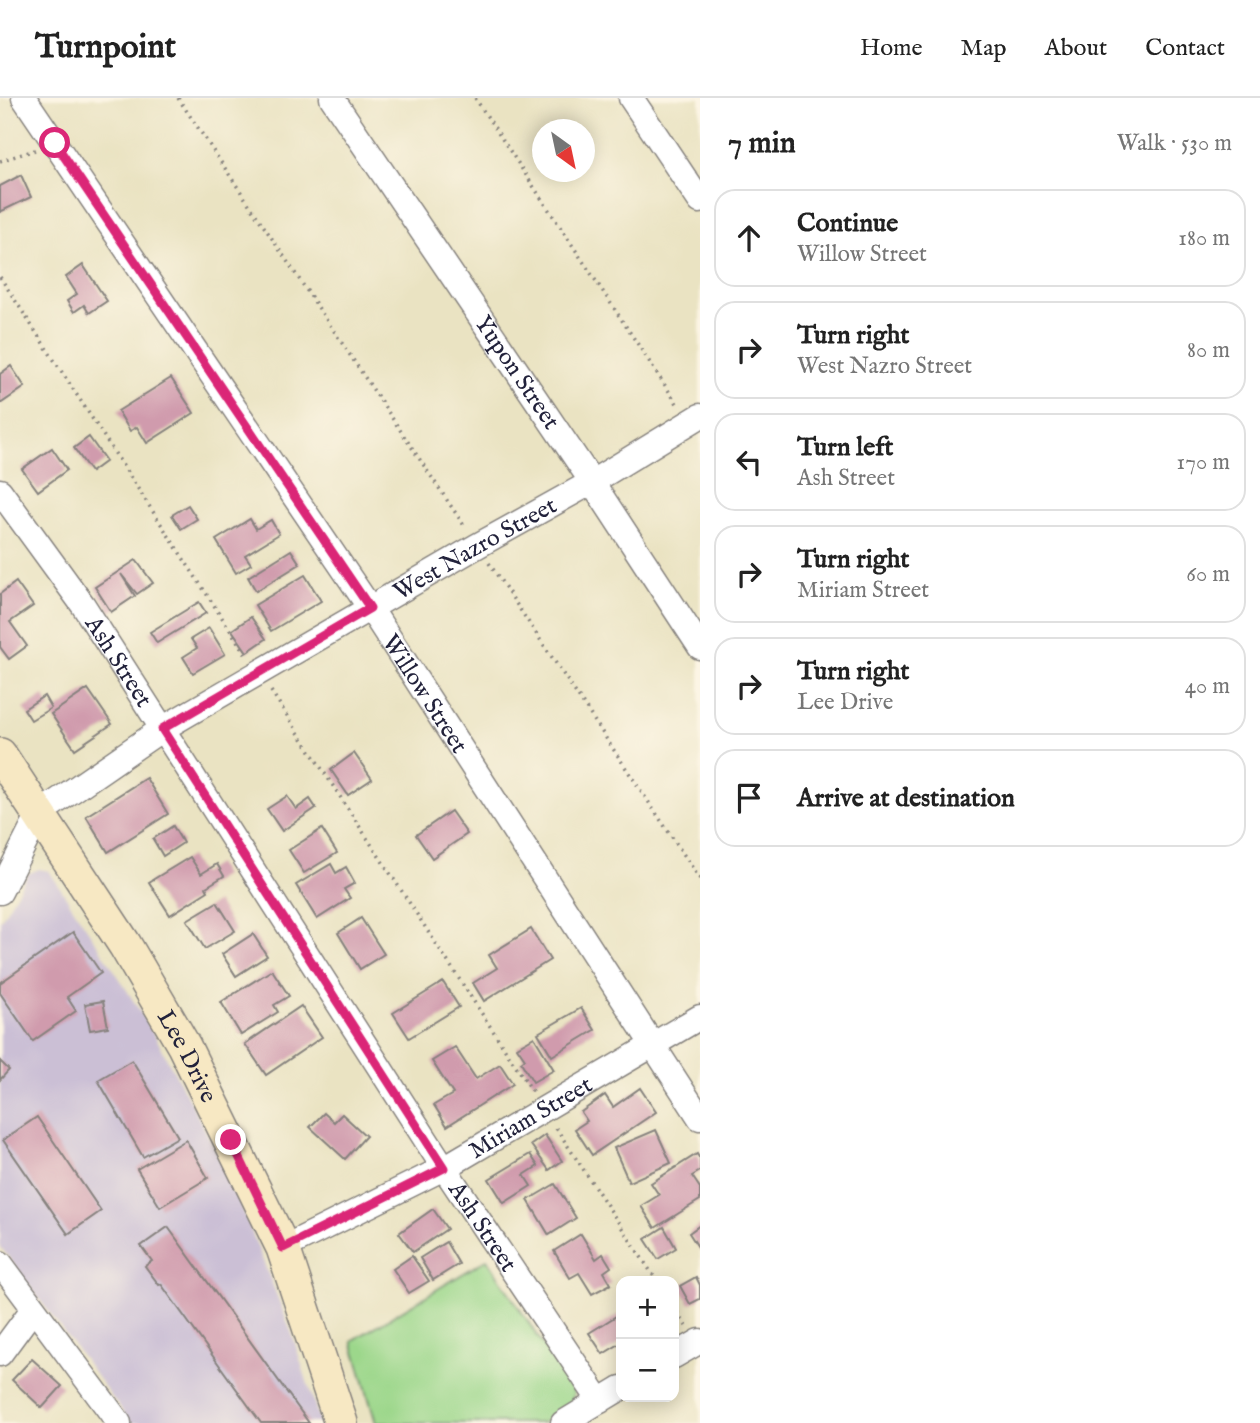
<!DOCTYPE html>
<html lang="en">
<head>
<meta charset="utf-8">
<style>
  body { margin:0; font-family:"IM FELL English",serif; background:#f2f2f2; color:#222 }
  .controls { position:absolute; right:21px; bottom:21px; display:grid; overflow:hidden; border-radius:14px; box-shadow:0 4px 18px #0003 }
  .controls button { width:63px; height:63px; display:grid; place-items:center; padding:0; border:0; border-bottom:2px solid #e0e0e0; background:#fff; color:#222; font:35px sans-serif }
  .compass { position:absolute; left:532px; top:21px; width:63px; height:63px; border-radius:50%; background:#fff; box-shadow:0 4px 18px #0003; rotate:147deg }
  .stop { position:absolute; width:21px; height:21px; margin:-16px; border:5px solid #db2777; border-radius:50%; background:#fff }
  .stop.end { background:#db2777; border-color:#fff; box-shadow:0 2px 7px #0008 }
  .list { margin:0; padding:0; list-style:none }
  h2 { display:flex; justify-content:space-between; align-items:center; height:91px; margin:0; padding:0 28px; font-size:30px }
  h2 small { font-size:23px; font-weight:400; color:#767676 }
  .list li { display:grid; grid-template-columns:46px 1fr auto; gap:21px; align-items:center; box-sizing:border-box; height:98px; margin:0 14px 14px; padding:0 14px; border:2px solid #e0e0e0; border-radius:21px }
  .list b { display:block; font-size:26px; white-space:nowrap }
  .list p { margin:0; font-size:23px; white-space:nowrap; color:#767676 }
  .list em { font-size:23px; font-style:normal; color:#767676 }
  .icon { flex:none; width:38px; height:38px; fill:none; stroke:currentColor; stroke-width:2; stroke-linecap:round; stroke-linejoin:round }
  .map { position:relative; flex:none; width:700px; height:1325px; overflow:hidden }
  header { display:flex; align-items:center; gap:42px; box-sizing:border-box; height:98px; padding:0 35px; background:#fff; border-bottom:2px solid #e0e0e0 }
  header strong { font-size:33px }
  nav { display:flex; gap:38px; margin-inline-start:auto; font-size:24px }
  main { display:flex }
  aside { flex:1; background:#fff }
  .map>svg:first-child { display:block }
  .industrial { fill:#cbbfd5 }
  .green { fill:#9cd78b; stroke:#5f7c63; stroke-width:2 }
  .building { fill:#d09bad }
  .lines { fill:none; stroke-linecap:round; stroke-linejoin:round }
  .street-casing { stroke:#86827e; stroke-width:27 }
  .secondary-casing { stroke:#86827e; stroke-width:36 }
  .path { stroke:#86827e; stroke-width:3.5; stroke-dasharray:2 5; stroke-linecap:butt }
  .street { stroke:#fff; stroke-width:24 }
  .secondary { stroke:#f7e8c3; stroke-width:33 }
  .route { stroke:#db2777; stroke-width:9 }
  .labels { text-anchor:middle; stroke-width:5; stroke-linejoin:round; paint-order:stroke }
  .street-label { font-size:24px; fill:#22223b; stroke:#fcf5e5 }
</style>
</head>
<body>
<header>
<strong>Turnpoint</strong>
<nav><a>Home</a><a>Map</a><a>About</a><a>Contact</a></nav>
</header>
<main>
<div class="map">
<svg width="700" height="1325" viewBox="0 0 700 1325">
  <rect width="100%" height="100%" fill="#fcf5e5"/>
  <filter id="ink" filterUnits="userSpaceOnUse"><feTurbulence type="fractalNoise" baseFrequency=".0143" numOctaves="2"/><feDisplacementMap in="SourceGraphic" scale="14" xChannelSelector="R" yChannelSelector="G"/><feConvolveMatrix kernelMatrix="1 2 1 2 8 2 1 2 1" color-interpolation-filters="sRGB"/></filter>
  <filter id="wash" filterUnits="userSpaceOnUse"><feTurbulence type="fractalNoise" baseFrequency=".00686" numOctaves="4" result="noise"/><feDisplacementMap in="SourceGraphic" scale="28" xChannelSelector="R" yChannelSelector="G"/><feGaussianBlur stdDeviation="1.57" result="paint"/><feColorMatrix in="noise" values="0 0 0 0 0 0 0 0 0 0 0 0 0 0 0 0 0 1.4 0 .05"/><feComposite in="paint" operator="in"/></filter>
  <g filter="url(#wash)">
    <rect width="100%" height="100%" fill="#eae3c2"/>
    <!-- industrial -->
    <path class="industrial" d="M 39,771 L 49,773 L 120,881 L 155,938 L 229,1077 L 292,1236 L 320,1324 L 318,1325 L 131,1325 L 0,1148 L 0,823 L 28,776 Z"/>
    <!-- green -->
    <path class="green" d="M 487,1161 L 574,1294 L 571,1307 L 542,1325 L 376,1325 L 352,1243 Z"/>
    <g id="blocks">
      <!-- building -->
      <g class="building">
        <path d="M 21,77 L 31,99 L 0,114 L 0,88 Z"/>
        <path d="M 83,167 L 107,203 L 89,215 L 84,207 L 74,214 L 67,203 L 77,196 L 66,179 Z"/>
        <path d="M 11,268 L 25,289 L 0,306 L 0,276 Z"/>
        <path d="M 171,280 L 194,315 L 147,345 L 137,329 L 130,333 L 118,313 Z"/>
        <path d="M 89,339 L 106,363 L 91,374 L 74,350 Z"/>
        <path d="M 52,350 L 67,372 L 38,393 L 22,371 Z"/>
        <path d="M 188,407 L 197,421 L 181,431 L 172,417 Z"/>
        <path d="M 250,421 L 256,431 L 271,422 L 279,436 L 245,457 L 251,466 L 236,475 L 216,442 Z"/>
        <path d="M 291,452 L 300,466 L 256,493 L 248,479 Z"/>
        <path d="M 136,462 L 153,485 L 137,496 L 121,476 L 135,498 L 111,514 L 95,489 Z"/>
        <path d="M 305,477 L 321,503 L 271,533 L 255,507 Z"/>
        <path d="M 16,484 L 33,508 L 10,524 L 27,548 L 9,561 L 0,549 L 0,496 Z"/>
        <path d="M 199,504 L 206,515 L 157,545 L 150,534 Z"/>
        <path d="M 251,519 L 266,541 L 247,554 L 232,532 Z"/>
        <path d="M 209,530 L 225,556 L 193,575 L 183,559 L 197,550 L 191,541 Z"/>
        <path d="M 88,591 L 112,626 L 75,651 L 51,616 Z"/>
        <path d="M 44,598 L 51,610 L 31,622 L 24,611 Z"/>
        <path d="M 354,655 L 372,681 L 348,697 L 331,672 Z"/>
        <path d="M 146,680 L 168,716 L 108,754 L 86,718 Z"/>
        <path d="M 287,698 L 296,711 L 310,701 L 316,710 L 282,733 L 267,711 Z"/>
        <path d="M 451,713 L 467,736 L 432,760 L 416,737 Z"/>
        <path d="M 173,728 L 183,745 L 163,758 L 153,741 Z"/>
        <path d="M 322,731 L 337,755 L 304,775 L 289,752 Z"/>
        <path d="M 190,759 L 201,776 L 217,766 L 224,778 L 206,789 L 208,793 L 170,817 L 149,784 Z"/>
        <path d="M 331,766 L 336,775 L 346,769 L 355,785 L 344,791 L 350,800 L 317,821 L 296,787 Z"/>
        <path d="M 217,804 L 235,833 L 205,851 L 187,822 Z"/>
        <path d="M 361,820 L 384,856 L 360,871 L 338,835 Z"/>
        <path d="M 531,831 L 550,862 L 484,903 L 473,885 L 497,870 L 489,857 Z"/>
        <path d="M 73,834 L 101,875 L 67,899 L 76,913 L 33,943 L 0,895 L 0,885 Z"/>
        <path d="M 253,836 L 267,858 L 236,878 L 222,856 Z"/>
        <path d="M 272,872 L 289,898 L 274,907 L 278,914 L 241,937 L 221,904 Z"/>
        <path d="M 443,884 L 459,909 L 409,940 L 393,915 Z"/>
        <path d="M 103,903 L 108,929 L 90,932 L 85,906 Z"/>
        <path d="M 301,908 L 322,939 L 266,977 L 245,946 Z"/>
        <path d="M 581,910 L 595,932 L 552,958 L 538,935 Z"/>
        <path d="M 534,939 L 554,972 L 533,984 L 521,964 L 525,961 L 517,949 Z"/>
        <path d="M 455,949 L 476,981 L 500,966 L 513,986 L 447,1028 L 434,1007 L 453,996 L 432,963 Z"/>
        <path d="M 132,962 L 178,1039 L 143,1059 L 98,982 Z"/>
        <path d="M 0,963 L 9,972 L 0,982 Z"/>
        <path d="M 640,990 L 656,1014 L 592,1057 L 575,1031 L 587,1023 L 581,1014 L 605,997 L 613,1009 Z"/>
        <path d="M 324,1015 L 334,1024 L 342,1016 L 366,1038 L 345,1061 L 310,1029 Z"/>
        <path d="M 37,1019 L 101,1113 L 68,1136 L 3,1042 Z"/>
        <path d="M 656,1032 L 671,1065 L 629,1084 L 614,1050 Z"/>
        <path d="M 545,1037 L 562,1063 L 549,1072 L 531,1047 Z"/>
        <path d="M 186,1042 L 208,1080 L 160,1109 L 137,1071 Z"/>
        <path d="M 530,1056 L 538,1068 L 524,1077 L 531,1088 L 504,1105 L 489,1081 Z"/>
        <path d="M 697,1056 L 700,1061 L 700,1073 L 692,1078 L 700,1090 L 700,1102 L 655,1130 L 641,1108 L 659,1097 L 651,1085 Z"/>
        <path d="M 555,1086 L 576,1120 L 549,1137 L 528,1102 Z"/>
        <path d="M 433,1111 L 447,1131 L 413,1154 L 399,1135 Z"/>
        <path d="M 700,1127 L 700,1152 L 689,1135 Z"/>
        <path d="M 168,1129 L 309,1325 L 261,1325 L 161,1186 L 159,1187 L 145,1168 L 152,1163 L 141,1148 Z"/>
        <path d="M 664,1129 L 676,1150 L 658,1161 L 645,1141 Z"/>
        <path d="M 581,1136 L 596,1161 L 603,1156 L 611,1169 L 604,1174 L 611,1186 L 592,1196 L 579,1175 L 570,1180 L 554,1153 Z"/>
        <path d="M 446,1144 L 459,1166 L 433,1182 L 420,1160 Z"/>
        <path d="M 412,1158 L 429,1183 L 409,1195 L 393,1171 Z"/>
        <path d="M 696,1179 L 700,1187 L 700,1201 L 690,1206 L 680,1188 Z"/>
        <path d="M 621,1215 L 621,1245 L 603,1256 L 589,1235 Z"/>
        <path d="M 32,1261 L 62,1288 L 42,1310 L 12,1282 Z"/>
      </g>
    </g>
  </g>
  <g filter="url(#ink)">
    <use href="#blocks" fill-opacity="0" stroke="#86827e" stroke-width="2"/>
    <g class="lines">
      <!-- street casing -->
      <g class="street-casing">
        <g id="street">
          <path id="s1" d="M 24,0 L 370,510 L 700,1020"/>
          <path id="s2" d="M 332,0 L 592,384 L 700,549"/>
          <path d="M 631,0 L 700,103"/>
          <path id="s3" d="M 0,393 L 83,507 L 444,1070 L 600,1303"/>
          <path id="s4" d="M 0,794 L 40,715 L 162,631 L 477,448 L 592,384 L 700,318"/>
          <path id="s5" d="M 283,1150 L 444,1070 L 700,919"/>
          <path d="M 0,1165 L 119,1325"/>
          <path d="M 0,1256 L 33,1211"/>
          <path d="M 674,1258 L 700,1243"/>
          <path d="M 563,1325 L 621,1290"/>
        </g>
      </g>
      <!-- secondary casing -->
      <g class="secondary-casing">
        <g id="secondary">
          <path id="s6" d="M 0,657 L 125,847 L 184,948 L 283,1150 L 341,1325"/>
        </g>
      </g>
      <!-- path -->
      <g class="path">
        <path d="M 178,0 L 465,429"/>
        <path d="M 475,0 L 678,307"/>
        <path d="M 0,63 L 35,52"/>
        <path d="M 0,179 L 247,558"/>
        <path d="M 489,465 L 700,781"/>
        <path d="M 271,593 L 533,994"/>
        <path d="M 556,1030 L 657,1183"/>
        <path d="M 674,1209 L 686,1228"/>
      </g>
      <!-- street -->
      <use href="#street" class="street"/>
      <!-- secondary -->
      <use href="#secondary" class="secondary"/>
    </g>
  </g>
  <g class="lines" filter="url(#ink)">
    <!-- route -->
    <path class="route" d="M 55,45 L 370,510 L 162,631 L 444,1070 L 283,1150 L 231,1042"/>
  </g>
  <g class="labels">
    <!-- street labels -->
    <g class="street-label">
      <text dy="8" stroke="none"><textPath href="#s2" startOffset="331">Yupon Street</textPath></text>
      <text dy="8" stroke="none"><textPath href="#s4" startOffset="598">West Nazro Street</textPath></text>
      <text dy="8" stroke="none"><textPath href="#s3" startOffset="208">Ash Street</textPath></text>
      <text dy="8" stroke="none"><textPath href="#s1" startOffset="718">Willow Street</textPath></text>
      <text dy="8" stroke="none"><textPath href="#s6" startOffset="355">Lee Drive</textPath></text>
      <text dy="8" stroke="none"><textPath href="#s5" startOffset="280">Miriam Street</textPath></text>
      <text dy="8" stroke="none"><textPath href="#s3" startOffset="880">Ash Street</textPath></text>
    </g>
  </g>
</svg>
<div class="controls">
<button>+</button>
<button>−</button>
</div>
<svg class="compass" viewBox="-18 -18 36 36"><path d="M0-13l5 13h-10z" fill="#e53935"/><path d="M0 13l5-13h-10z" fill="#767676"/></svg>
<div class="stop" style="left:55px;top:45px"></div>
<div class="stop end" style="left:231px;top:1042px"></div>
</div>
<aside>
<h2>7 min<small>Walk · 530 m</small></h2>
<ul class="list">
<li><svg class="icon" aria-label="ahead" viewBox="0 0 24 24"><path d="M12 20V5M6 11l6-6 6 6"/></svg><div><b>Continue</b><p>Willow Street</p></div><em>180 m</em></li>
<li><svg class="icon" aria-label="right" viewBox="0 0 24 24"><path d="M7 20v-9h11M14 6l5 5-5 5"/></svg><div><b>Turn right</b><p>West Nazro Street</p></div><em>80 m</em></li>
<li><svg class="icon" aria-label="left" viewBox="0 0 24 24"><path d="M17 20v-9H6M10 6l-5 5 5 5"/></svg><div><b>Turn left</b><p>Ash Street</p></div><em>170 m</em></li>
<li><svg class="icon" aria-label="right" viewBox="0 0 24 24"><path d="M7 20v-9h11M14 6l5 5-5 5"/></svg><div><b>Turn right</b><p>Miriam Street</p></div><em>60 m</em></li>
<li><svg class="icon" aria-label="right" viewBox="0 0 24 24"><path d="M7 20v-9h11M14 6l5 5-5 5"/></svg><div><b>Turn right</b><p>Lee Drive</p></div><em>40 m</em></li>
<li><svg class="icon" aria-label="arrive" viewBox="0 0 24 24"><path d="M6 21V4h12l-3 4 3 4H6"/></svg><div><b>Arrive at destination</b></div></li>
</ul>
</aside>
</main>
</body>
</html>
